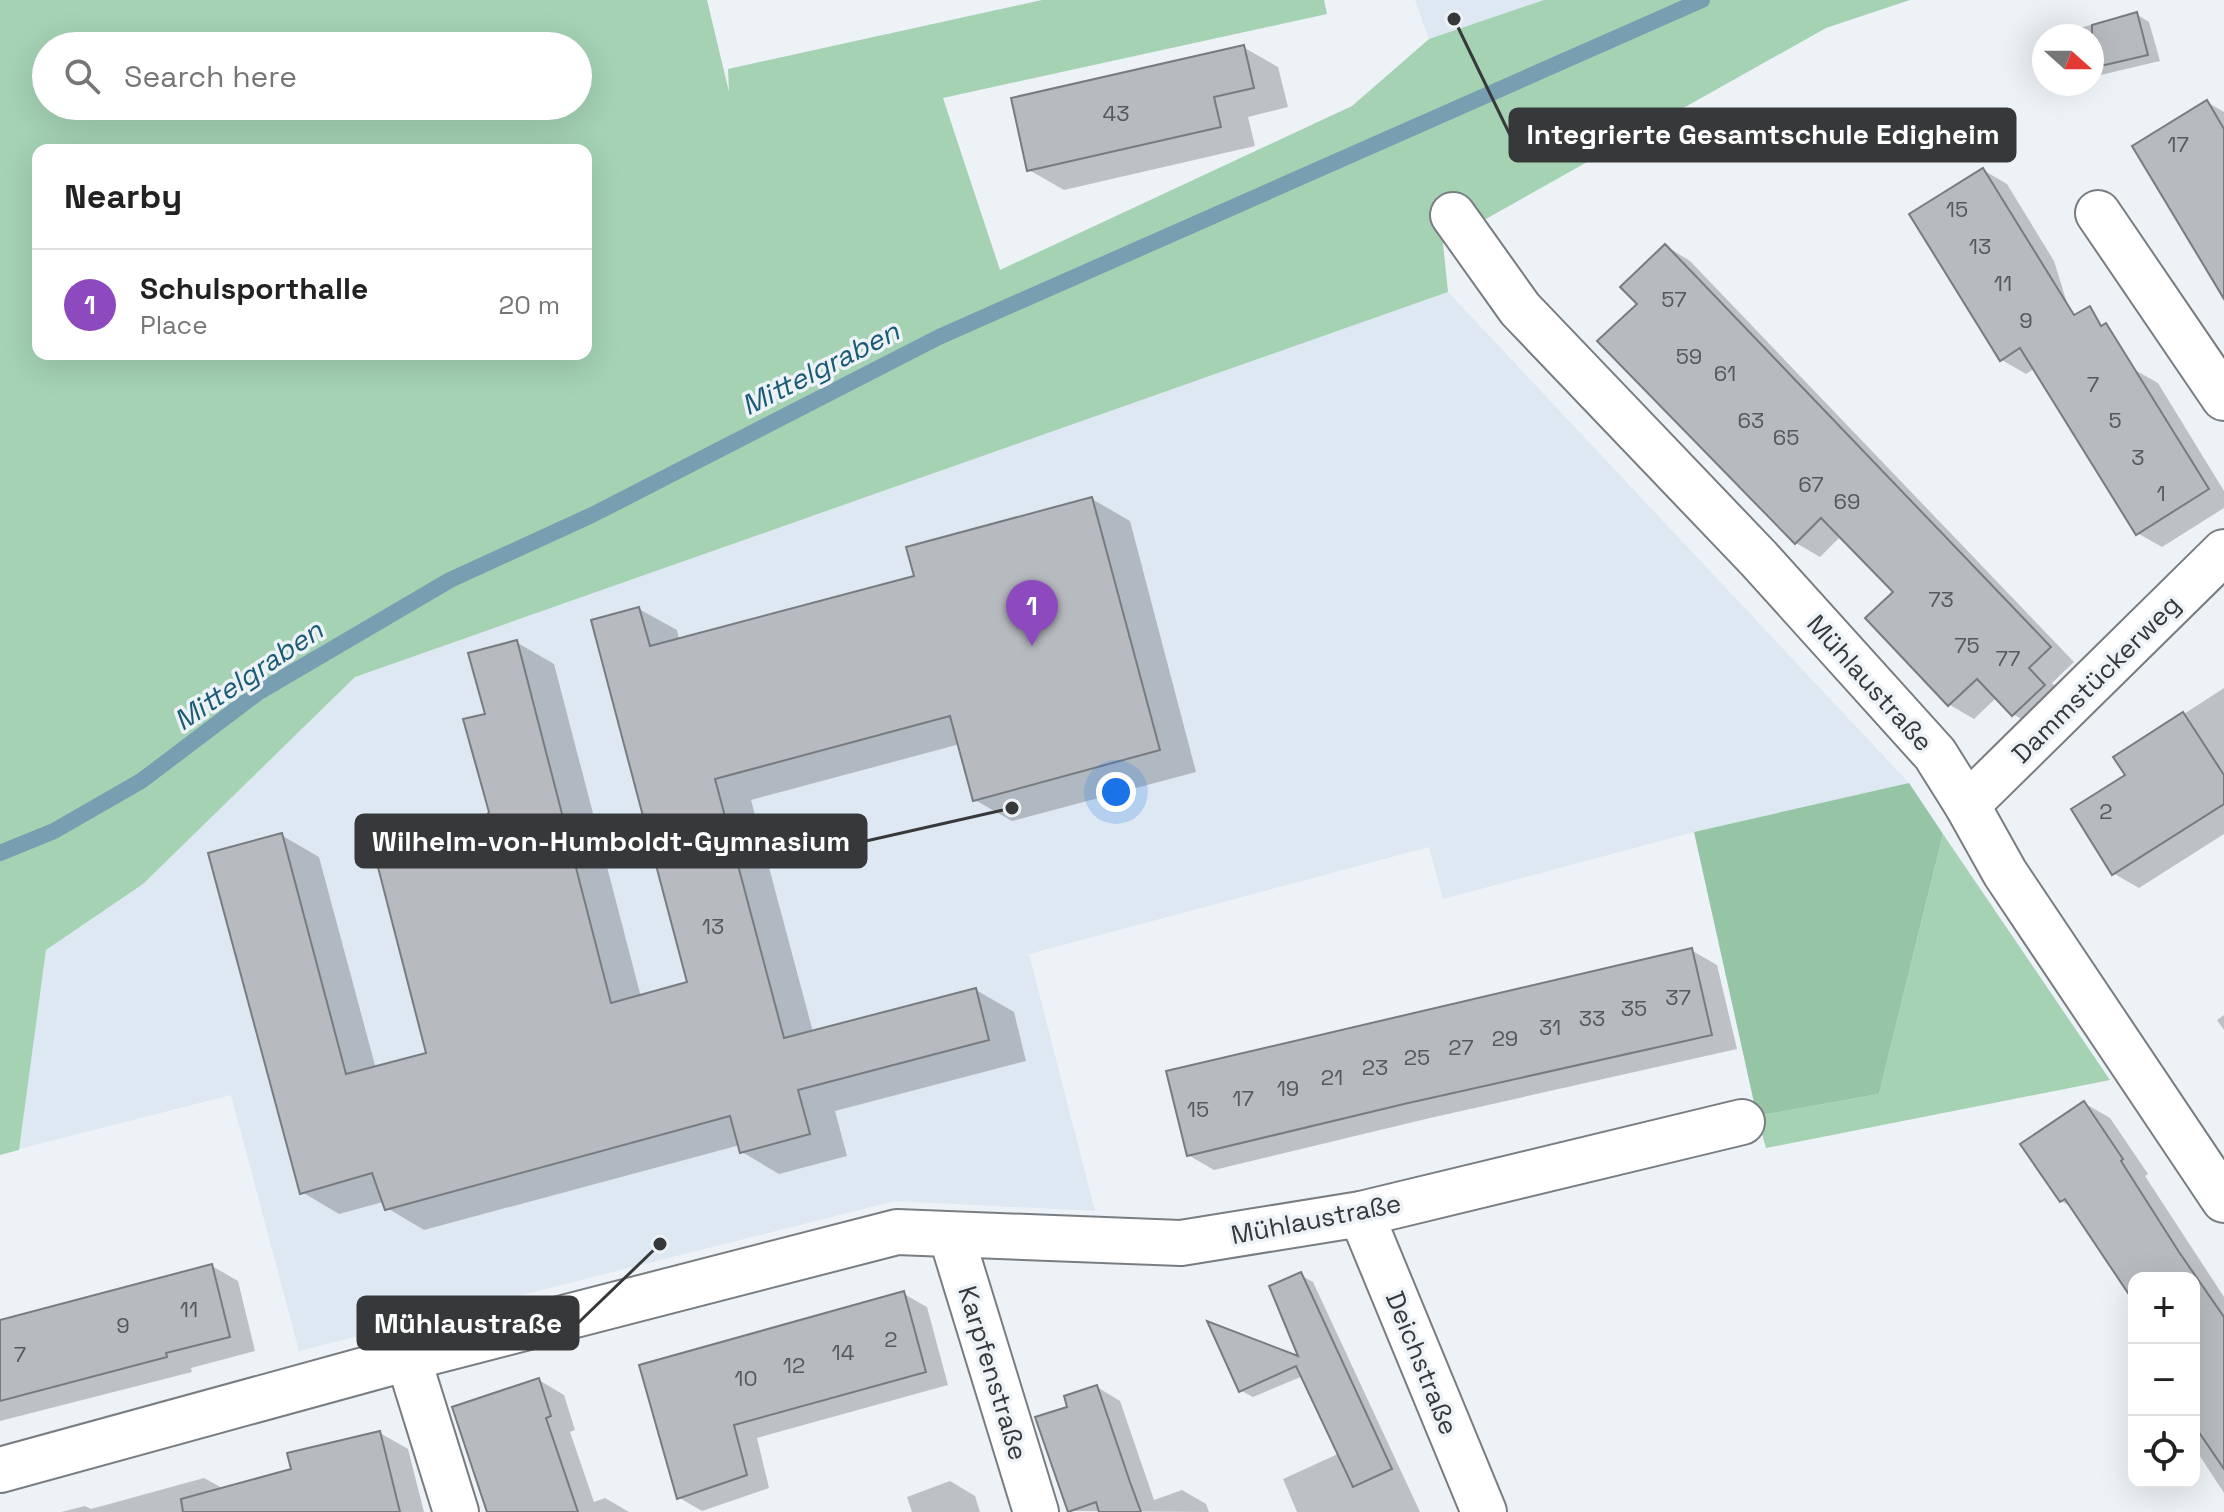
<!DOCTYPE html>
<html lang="en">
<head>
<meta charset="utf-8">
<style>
  body { margin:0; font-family:"Space Grotesk",sans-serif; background:#f2f2f2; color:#222 }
  .controls { position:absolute; right:24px; bottom:24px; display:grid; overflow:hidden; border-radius:16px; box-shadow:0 8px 32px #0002 }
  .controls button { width:72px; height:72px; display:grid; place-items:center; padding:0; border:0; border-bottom:2px solid #e0e0e0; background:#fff; color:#222; font:40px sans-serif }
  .compass { position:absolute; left:2032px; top:24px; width:72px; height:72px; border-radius:50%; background:#fff; box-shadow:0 8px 32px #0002; rotate:111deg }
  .you { position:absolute; left:1116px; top:792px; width:28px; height:28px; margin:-20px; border:6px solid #fff; border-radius:50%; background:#1a73e8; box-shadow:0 0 0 12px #1a73e833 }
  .badge { display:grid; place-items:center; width:52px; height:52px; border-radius:50%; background:#8c4abe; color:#fff; font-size:26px; font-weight:700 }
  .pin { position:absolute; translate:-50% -66px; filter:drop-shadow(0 2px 4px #0008) }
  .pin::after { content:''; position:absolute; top:42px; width:28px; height:24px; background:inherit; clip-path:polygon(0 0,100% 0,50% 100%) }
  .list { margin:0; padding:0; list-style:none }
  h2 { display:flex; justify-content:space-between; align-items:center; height:104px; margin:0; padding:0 32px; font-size:34px }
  h2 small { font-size:26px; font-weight:400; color:#767676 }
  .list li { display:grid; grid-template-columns:52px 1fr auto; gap:24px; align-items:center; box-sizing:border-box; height:112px; padding:0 32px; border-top:2px solid #e0e0e0 }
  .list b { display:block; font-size:30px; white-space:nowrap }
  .list p { margin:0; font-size:26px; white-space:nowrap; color:#767676 }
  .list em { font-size:26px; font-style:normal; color:#767676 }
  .icon { flex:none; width:44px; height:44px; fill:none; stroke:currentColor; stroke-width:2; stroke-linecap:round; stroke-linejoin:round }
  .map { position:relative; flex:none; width:2224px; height:1512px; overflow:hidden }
  .search { position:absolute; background:#fff; box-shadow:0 8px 32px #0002; left:32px; top:32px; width:560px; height:88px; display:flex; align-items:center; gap:20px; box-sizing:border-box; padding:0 28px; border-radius:44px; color:#767676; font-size:30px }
  .panel { position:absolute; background:#fff; box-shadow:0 8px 32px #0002; left:32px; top:144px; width:560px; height:216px; border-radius:16px }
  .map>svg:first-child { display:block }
  .built { fill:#dde8f2 }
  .green { fill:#a5d2b3; fill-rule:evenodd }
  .forest { fill:#95c5a4 }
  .shadow { fill:#0003 }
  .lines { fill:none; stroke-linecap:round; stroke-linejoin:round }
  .stream { stroke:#789eb2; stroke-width:16 }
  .building { fill:#b7bbc0; stroke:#777c80; stroke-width:2 }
  .street-casing { stroke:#787d81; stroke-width:48 }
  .street { stroke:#fff; stroke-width:44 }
  .labels { text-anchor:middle; stroke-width:7; stroke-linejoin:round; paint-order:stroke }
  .number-label { font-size:22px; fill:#56595c }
  .street-label { font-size:26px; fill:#36383a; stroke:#edf2f7 }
  .water-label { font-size:28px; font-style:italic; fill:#195a76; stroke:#edf2f7 }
  .leader { fill:none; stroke:#36383a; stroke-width:3 }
  .callout-dot { fill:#36383a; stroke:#edf2f7; stroke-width:3 }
  .callout { fill:#36383a; stroke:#36383a; stroke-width:3 }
  .callout-label { font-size:28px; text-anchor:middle; font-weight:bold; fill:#fff }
</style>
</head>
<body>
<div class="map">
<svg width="2224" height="1512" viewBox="0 0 2224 1512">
  <rect width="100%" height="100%" fill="#edf2f7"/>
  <!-- built -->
  <g class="built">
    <path d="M 1415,0 L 1544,0 L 1429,39 Z"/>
    <path d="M 1448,292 L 1909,783 L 1694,832 L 1443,899 L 1429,847 L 1029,954 L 1095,1211 L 895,1201 L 299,1351 L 231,1095 L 19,1149 L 46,950 L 143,884 L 355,677 Z"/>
  </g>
  <!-- green -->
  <g class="green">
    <path d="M 0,0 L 707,0 L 729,92 L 728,69 L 1042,0 L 1324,0 L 1327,14 L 943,98 L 1000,270 L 1352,106 L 1429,39 L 1544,0 L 1910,0 L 1826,28 L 1443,243 L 1448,292 L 355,677 L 143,884 L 46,950 L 19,1150 L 0,1155 ZM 46,46 L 578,46 L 578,106 L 46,106 ZM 38,150 L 586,150 L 586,354 L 38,354 Z"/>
    <path d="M 1943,834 L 2110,1080 L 1766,1148 L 1757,1116 L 1879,1094 Z"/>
  </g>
  <!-- forest -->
  <path class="forest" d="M 1909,783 L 1943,834 L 1879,1094 L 1757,1116 L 1694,832 Z"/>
  <!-- shadow -->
  <g class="shadow">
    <path d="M 2136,14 L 2149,22 L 2160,61 L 2092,77 L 2092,36 L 2054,36 L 2054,34 Z"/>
    <path d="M 1243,47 L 1278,67 L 1288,107 L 1248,117 L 1255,146 L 1064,190 L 1029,170 Z"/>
    <path d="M 2207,102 L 2224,112 L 2224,290 Z"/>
    <path d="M 1983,170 L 2007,184 L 2054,261 L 2091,380 L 2133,369 L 2158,383 L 2224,491 L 2224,508 L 2162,547 L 2137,533 L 2035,368 L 2026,374 L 2002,360 Z"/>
    <path d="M 1666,246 L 1690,261 L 2074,662 L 2052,683 L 2068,700 L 2037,729 L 2013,714 L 1997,697 L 1974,719 L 1950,705 L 1868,619 L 1896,592 L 1841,536 L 1820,557 L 1796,543 L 1640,304 Z"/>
    <path d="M 1092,499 L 1130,521 L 1196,772 L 1012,821 L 975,800 L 960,744 L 751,800 L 813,1032 L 976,990 L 1014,1012 L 1026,1061 L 835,1111 L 847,1156 L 779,1174 L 742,1152 L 740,1145 L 424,1230 L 387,1208 L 383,1202 L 339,1214 L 302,1192 L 281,835 L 319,857 L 376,1069 L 429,1054 L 491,813 L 487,715 L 516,642 L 554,664 L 641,997 L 689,984 L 639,609 L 677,630 L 679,640 L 917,578 Z"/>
    <path d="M 2224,688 L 2224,834 L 2139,888 L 2113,873 L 2128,776 L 2116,758 Z"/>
    <path d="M 1691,950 L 1717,965 L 1737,1049 L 1430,1118 L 1214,1170 L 1188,1155 Z"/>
    <path d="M 2224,1015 L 2224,1030 L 2217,1020 Z"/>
    <path d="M 2084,1103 L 2110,1118 L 2148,1174 L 2145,1176 L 2224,1297 L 2224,1493 L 2194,1447 L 2194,1428 L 2197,1426 L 2194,1422 L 2194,1278 L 2134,1278 L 2134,1298 L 2073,1208 L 2061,1201 Z"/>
    <path d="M 212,1266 L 238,1281 L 255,1351 L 191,1368 L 192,1372 L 0,1421 L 0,1321 Z"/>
    <path d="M 1300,1275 L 1313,1282 L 1420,1512 L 1297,1512 L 1283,1479 L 1340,1453 L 1303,1376 L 1253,1397 L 1240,1390 L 1301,1360 Z"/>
    <path d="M 904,1294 L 927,1307 L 948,1385 L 757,1438 L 769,1488 L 702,1511 L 678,1497 L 642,1367 Z"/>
    <path d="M 539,1380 L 564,1395 L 575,1430 L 570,1432 L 594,1502 L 605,1498 L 629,1512 L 489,1512 Z"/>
    <path d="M 1097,1387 L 1120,1401 L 1154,1500 L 1182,1490 L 1206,1504 L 1209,1512 L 1069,1511 L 1070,1409 Z"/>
    <path d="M 380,1433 L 408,1449 L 424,1512 L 61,1512 L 85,1506 L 91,1509 L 204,1478 L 224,1489 L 294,1470 Z"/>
    <path d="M 950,1481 L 975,1496 L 980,1512 L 912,1512 L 907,1497 Z"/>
  </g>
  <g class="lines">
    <!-- stream -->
    <path class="stream" d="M 0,853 L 54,831 L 141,781 L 259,692 L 450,580 L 592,515 L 939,337 L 1702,0"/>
  </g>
  <!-- building -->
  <g class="building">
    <path d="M 2137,12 L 2148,55 L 2092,68 L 2092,25 Z"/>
    <path d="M 1244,45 L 1254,88 L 1214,97 L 1221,127 L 1027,171 L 1011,98 Z"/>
    <path d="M 2207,100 L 2224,129 L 2224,299 L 2132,146 Z"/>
    <path d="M 1983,168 L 2074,315 L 2090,306 L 2101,326 L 2106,323 L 2209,489 L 2136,535 L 2020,348 L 2000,361 L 1909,214 Z"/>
    <path d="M 1665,244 L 2051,647 L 2029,668 L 2045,685 L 2012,716 L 1977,679 L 1948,706 L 1865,618 L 1893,592 L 1821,518 L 1795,544 L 1597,341 L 1637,304 L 1620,287 Z"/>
    <path d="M 1092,497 L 1160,750 L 973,801 L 950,716 L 715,779 L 784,1038 L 976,988 L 989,1040 L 798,1090 L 810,1134 L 740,1153 L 730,1116 L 385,1210 L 372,1173 L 300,1194 L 208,853 L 282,833 L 346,1074 L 426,1053 L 372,844 L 487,815 L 489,812 L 463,719 L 485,714 L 468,653 L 517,640 L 611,1003 L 687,982 L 591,620 L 639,607 L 650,646 L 914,576 L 906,547 Z"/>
    <path d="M 2183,712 L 2224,775 L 2224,804 L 2112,875 L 2071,809 L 2125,775 L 2113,757 Z"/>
    <path d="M 1692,948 L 1712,1035 L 1404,1104 L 1187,1156 L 1166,1071 Z"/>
    <path d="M 2084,1101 L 2123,1159 L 2121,1161 L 2179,1252 L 2224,1317 L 2224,1469 L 2194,1425 L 2194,1278 L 2134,1278 L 2134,1302 L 2065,1199 L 2060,1202 L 2020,1144 Z"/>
    <path d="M 212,1264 L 230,1337 L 166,1353 L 167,1357 L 0,1401 L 0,1320 Z"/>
    <path d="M 1301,1272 L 1392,1469 L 1353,1487 L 1296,1366 L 1239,1392 L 1207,1321 L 1298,1356 L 1269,1286 Z"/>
    <path d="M 904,1291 L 926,1372 L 734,1425 L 747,1475 L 677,1499 L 639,1365 Z"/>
    <path d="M 539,1378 L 551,1416 L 546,1418 L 578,1512 L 487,1512 L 452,1407 Z"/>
    <path d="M 1097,1385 L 1130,1482 L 1141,1512 L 1099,1512 L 1096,1502 L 1068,1512 L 1035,1417 L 1067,1407 L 1064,1396 Z"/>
    <path d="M 380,1431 L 400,1512 L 183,1512 L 181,1499 L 291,1469 L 287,1453 Z"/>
  </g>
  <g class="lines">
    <!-- street casing -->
    <g class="street-casing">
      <g id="street">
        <path d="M 2098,213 L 2224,398"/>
        <path d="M 1453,215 L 1520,309 L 1759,559 L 1935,754 L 1967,805 L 2005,873 L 2224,1200"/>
        <path d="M 1967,805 L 2224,552"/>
        <path d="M 1361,1214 L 1484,1512"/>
        <path d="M 951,1235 L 1036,1512"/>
        <path d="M 408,1358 L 456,1512"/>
        <path d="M 0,1470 L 408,1358 L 897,1232 L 1181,1243 L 1361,1214 L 1742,1122"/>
      </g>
    </g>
    <!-- street -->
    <use href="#street" class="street"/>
  </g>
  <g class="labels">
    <!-- number labels -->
    <g class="number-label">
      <text x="1116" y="121">43</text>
      <text x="2178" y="152">17</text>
      <text x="1957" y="217">15</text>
      <text x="1980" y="254">13</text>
      <text x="2003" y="291">11</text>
      <text x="1674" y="307">57</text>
      <text x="2026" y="328">9</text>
      <text x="1689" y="364">59</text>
      <text x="1725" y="381">61</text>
      <text x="2093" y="392">7</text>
      <text x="1751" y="428">63</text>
      <text x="2115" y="428">5</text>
      <text x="1786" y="445">65</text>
      <text x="2138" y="465">3</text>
      <text x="1811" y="492">67</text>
      <text x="2161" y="501">1</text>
      <text x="1847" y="509">69</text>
      <text x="1941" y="607">73</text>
      <text x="1967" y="653">75</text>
      <text x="2008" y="666">77</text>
      <text x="2106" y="819">2</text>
      <text x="713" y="934">13</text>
      <text x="1678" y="1005">37</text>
      <text x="1634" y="1016">35</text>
      <text x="1592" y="1026">33</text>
      <text x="1550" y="1035">31</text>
      <text x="1505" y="1046">29</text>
      <text x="1461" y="1055">27</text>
      <text x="1417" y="1065">25</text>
      <text x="1375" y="1075">23</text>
      <text x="1332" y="1085">21</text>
      <text x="1288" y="1096">19</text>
      <text x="1243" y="1106">17</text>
      <text x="1198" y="1117">15</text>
      <text x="189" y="1317">11</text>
      <text x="123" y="1333">9</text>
      <text x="891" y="1347">2</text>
      <text x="843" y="1360">14</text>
      <text x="20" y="1362">7</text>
      <text x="794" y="1373">12</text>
      <text x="746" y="1386">10</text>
    </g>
    <!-- street labels -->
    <g class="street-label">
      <text transform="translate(2096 679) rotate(-45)" y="9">Dammstückerweg</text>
      <text transform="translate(1870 683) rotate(48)" y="9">Mühlaustraße</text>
      <text transform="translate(1316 1219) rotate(-11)" y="9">Mühlaustraße</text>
      <text transform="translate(1422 1363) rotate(68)" y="9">Deichstraße</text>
      <text transform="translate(993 1373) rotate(73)" y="9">Karpfenstraße</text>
    </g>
    <!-- water labels -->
    <g class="water-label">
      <text transform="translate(820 368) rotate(-27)" y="10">Mittelgraben</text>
      <text transform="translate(248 675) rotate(-34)" y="10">Mittelgraben</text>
    </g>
  </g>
  <!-- callouts -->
  <path class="leader" d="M1454 19L1510 135M1012 808L866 841M660 1244L578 1323"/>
  <g class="callout-dot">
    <circle cx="1454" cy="19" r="8"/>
    <circle cx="1012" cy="808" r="8"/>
    <circle cx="660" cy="1244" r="8"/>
  </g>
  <g class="callout">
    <rect x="1510" y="109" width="505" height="52" rx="8"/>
    <rect x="356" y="815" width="510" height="52" rx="8"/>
    <rect x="358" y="1297" width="220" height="52" rx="8"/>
  </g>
  <g class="callout-label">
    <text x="1763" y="144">Integrierte Gesamtschule Edigheim</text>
    <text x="611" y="851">Wilhelm-von-Humboldt-Gymnasium</text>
    <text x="468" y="1333">Mühlaustraße</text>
  </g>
</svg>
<div class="controls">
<button>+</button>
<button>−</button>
<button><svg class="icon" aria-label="locate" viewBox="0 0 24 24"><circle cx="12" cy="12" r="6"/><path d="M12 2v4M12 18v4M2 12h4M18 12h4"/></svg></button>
</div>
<svg class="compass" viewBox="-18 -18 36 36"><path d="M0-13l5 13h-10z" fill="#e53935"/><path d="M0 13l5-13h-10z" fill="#767676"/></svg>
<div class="you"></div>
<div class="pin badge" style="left:1032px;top:646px">1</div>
<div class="search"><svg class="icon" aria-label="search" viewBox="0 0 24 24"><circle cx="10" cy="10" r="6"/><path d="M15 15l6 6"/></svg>Search here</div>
<section class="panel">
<h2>Nearby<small></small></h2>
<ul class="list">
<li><span class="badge">1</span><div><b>Schulsporthalle</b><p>Place</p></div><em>20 m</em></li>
</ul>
</section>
</div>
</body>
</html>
